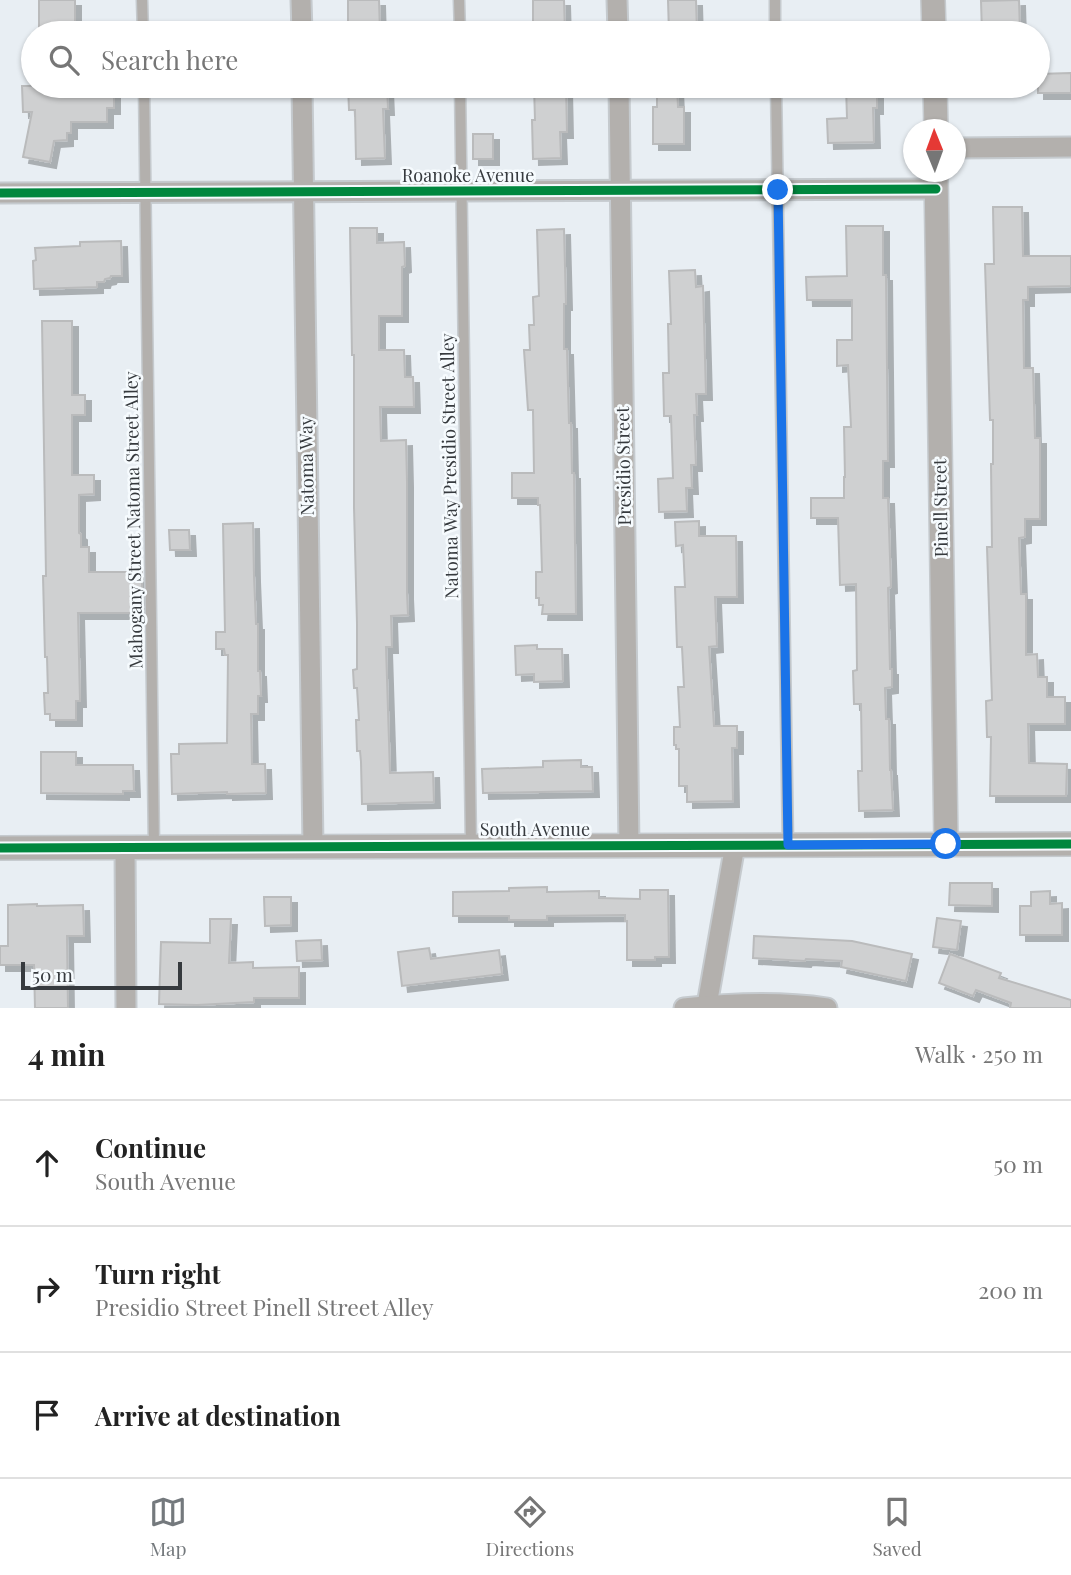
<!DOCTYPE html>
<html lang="en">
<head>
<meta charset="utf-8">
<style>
  body { margin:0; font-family:"Playfair Display",serif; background:#f2f2f2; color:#222 }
  .compass { position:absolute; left:903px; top:119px; width:63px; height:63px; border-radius:50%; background:#fff; box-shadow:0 2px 5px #0004; rotate:359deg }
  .scale { position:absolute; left:21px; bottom:18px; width:161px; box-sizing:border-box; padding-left:7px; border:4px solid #363a3e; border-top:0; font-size:19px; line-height:24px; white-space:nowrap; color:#363a3e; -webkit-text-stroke:5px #f6fbfe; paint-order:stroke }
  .stop { position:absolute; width:21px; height:21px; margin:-16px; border:5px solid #1a73e8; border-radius:50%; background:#fff }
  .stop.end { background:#1a73e8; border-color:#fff; box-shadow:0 2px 7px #0008 }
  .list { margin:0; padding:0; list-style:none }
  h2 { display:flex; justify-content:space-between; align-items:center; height:91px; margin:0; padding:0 28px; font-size:30px }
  h2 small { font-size:23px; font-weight:400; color:#767676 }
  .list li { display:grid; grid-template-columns:46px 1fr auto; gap:21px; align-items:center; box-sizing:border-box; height:126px; padding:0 28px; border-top:2px solid #e0e0e0 }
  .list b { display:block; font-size:26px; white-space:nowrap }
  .list p { margin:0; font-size:23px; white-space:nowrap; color:#767676 }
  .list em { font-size:23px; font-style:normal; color:#767676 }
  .icon { flex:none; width:38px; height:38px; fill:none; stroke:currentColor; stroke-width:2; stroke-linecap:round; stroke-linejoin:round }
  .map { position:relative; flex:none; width:1071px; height:1008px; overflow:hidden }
  .search { position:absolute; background:#fff; box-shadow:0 2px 5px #0004; left:21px; right:21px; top:21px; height:77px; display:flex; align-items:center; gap:18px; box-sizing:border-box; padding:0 24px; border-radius:38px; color:#767676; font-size:26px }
  .sheet { height:469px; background:#fff }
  nav { display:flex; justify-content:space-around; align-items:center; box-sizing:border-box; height:98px; border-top:2px solid #e0e0e0; background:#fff; font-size:19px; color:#767676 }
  nav a { display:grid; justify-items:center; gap:4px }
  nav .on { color:#74797d }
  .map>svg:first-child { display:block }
  .building { fill:#cfd0d1; stroke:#babbbc; stroke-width:2; filter:url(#shadow) }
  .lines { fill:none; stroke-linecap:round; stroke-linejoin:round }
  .service-casing { stroke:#c5cace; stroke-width:13 }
  .minor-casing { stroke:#c5cace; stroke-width:23 }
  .tertiary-casing { stroke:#c5cace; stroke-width:26 }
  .service { stroke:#b3b0ad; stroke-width:10 }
  .minor { stroke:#b3b0ad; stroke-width:19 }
  .tertiary { stroke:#b3b0ad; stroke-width:23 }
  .cycleway-casing { stroke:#f6fbfe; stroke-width:13 }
  .cycleway { stroke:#00873e; stroke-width:9 }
  .route { stroke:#1a73e8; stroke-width:9 }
  .labels { text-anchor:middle; stroke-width:5; stroke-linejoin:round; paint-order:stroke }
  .street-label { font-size:18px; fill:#363a3e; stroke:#f6fbfe }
</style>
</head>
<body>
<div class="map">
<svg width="1071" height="1008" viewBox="0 0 1071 1008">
  <defs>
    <filter id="shadow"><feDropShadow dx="6" dy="6" stdDeviation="0" flood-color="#0004"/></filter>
  </defs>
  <rect width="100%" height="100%" fill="#e8eef3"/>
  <!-- building -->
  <g class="building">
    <rect x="39" y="0" width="36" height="33"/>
    <path d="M 348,0 L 379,0 L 380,33 L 348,33 Z"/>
    <path d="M 533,0 L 564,0 L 565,33 L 533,33 Z"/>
    <path d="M 668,0 L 696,0 L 697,33 L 669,33 Z"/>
    <path d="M 1019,0 L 1020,32 L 1018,33 L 982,33 L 981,1 Z"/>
    <path d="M 1071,73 L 1071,93 L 1038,93 L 1038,74 Z"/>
    <path d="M 22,86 L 114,86 L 114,108 L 107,108 L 107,122 L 71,122 L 71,133 L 67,133 L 67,140 L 54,141 L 50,162 L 23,157 L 32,112 L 23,112 Z"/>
    <path d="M 348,86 L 387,86 L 388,109 L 383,109 L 385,158 L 356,159 L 355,110 L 349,110 Z"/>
    <path d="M 534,86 L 566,86 L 567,132 L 560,132 L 561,158 L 533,159 L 532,120 L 535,120 Z"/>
    <path d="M 657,86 L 677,86 L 678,107 L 684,107 L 684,144 L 653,144 L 653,107 L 657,107 Z"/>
    <path d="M 846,86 L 877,86 L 877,108 L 873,108 L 874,142 L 828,143 L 827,119 L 847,118 Z"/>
    <rect x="473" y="134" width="20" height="25"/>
    <path d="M 993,207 L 1022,207 L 1023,256 L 1071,256 L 1071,286 L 1028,287 L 1028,300 L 1023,300 L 1024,368 L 1033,368 L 1035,438 L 1040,438 L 1040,519 L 1025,519 L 1025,537 L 1019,538 L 1021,594 L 1026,594 L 1026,655 L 1037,654 L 1038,677 L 1047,677 L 1047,697 L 1065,697 L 1065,724 L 1028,724 L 1029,763 L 1067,764 L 1066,796 L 990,796 L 991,737 L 987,737 L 986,701 L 992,700 L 987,547 L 992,547 L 991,464 L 993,464 L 993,420 L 990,420 L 985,264 L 994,264 Z"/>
    <path d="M 846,226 L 883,226 L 883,275 L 886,275 L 888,461 L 883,461 L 883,498 L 888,498 L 891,587 L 888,588 L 890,669 L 892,669 L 892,687 L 885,688 L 886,719 L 889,719 L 890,770 L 891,770 L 893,810 L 859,811 L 858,771 L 862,771 L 861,704 L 854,704 L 853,671 L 857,670 L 856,584 L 840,585 L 838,518 L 811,518 L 811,498 L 844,498 L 844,477 L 845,477 L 844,427 L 851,427 L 848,365 L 837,366 L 837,340 L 852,340 L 852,300 L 807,300 L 806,277 L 847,276 Z"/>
    <path d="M 350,228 L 377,228 L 377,243 L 404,242 L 405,266 L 402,267 L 402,316 L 379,316 L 379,350 L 404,350 L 405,377 L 413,377 L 414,407 L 380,407 L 381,441 L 406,440 L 407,481 L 407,593 L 408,615 L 391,616 L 392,647 L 386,647 L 390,773 L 433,772 L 434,802 L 362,804 L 361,762 L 360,751 L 357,751 L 356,720 L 359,720 L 357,688 L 354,688 L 353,670 L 357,669 L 357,624 L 354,507 L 354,355 L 352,355 Z"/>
    <path d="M 564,229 L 566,304 L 564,304 L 564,349 L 567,349 L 569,423 L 571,423 L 572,473 L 574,473 L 576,614 L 542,614 L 543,605 L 539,605 L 539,598 L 536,598 L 536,572 L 542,572 L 540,505 L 538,505 L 538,498 L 512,498 L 512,473 L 534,473 L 533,410 L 528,410 L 524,350 L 530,350 L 529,325 L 534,325 L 533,297 L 539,296 L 537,230 Z"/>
    <path d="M 121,241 L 122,276 L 111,276 L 110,278 L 105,279 L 104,282 L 97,282 L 97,287 L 34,289 L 33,261 L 36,260 L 35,248 L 80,246 L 80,242 Z"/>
    <path d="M 695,270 L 696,287 L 703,286 L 706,394 L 696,394 L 697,415 L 694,415 L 696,465 L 691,465 L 692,488 L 686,488 L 687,511 L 659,512 L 658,479 L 673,478 L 671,416 L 664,416 L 663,373 L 669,373 L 668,324 L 671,324 L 669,271 Z"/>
    <path d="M 42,321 L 72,321 L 72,395 L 85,395 L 85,415 L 72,415 L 72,475 L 94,475 L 94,494 L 79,495 L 79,533 L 81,534 L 81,547 L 89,547 L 89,572 L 142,572 L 142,613 L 78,613 L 80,701 L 76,701 L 76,720 L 50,720 L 50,714 L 45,714 L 44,693 L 48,693 L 47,657 L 45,657 L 43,576 L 46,576 Z"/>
    <path d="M 699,521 L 699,536 L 736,536 L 737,597 L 715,597 L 717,646 L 709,647 L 714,726 L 737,726 L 737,748 L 732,748 L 733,801 L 687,802 L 687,786 L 679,786 L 679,749 L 676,749 L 676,745 L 674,745 L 674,727 L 680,727 L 678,687 L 684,687 L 682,647 L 677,647 L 675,587 L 685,587 L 683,545 L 676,546 L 675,522 Z"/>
    <path d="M 253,523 L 254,576 L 256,624 L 258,624 L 258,671 L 260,671 L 261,696 L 258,696 L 258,714 L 251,714 L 252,764 L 265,764 L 266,793 L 227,794 L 227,792 L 172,794 L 171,754 L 179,754 L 179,744 L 227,743 L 228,655 L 225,655 L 224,649 L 216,649 L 216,632 L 225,632 L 223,524 Z"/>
    <path d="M 169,530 L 189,530 L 190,550 L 170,550 Z"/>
    <path d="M 537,645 L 537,649 L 562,649 L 563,681 L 534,682 L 534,674 L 516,675 L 515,646 Z"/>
    <path d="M 41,752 L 76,752 L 76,765 L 133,765 L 134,791 L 123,791 L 123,794 L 41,793 Z"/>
    <path d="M 581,760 L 581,767 L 592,767 L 593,791 L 483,793 L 482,769 L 543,767 L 543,761 Z"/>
    <path d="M 950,883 L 992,883 L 992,906 L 949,905 Z"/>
    <path d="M 547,887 L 547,892 L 599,891 L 599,898 L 640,899 L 640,890 L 668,890 L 669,957 L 655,957 L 655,960 L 627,960 L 627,921 L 625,921 L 625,915 L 547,916 L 547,920 L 509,920 L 509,916 L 453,916 L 453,892 L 509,891 L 509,888 Z"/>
    <path d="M 1050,891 L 1050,904 L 1062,903 L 1062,935 L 1020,935 L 1020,906 L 1031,906 L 1031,892 Z"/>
    <path d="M 264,897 L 291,897 L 291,925 L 265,926 Z"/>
    <path d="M 37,904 L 37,906 L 83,905 L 84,936 L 67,936 L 68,1008 L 35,1008 L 34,965 L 0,965 L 0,946 L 8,946 L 8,905 Z"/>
    <path d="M 937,918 L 961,921 L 957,950 L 933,947 Z"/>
    <path d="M 210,919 L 231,919 L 229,963 L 253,962 L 253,968 L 299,967 L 299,998 L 254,998 L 254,1002 L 197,1005 L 159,1004 L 161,942 L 210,943 Z"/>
    <path d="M 754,936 L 852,941 L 912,954 L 906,981 L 841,967 L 842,961 L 806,959 L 805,961 L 753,958 Z"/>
    <path d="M 321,940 L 322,960 L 297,961 L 296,941 Z"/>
    <path d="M 429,948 L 431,959 L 499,950 L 502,974 L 402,986 L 398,952 Z"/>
    <path d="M 950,954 L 1001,973 L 999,978 L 1071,1000 L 1071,1008 L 1010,1008 L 1011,1003 L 976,990 L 973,996 L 939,983 Z"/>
  </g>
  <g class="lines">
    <!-- service casing -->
    <g class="service-casing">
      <g id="service">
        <path d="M 142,0 L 143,33"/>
        <path d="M 459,0 L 460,33"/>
        <path d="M 775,0 L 775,33"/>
        <path d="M 144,86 L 154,847"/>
        <path d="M 460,86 L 471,846"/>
        <path d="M 776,86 L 788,845"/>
      </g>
    </g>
    <!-- minor casing -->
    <g class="minor-casing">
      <g id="minor">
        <path d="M 301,0 L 302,33"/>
        <path d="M 617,0 L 618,33"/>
        <path d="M 302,86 L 313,847"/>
        <path d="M 619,86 L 629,846"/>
        <path d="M 956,148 L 1071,147"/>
        <path d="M 0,193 L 936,189"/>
        <path d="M 125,848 L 126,1008"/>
        <path d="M 707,1005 L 735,845"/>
        <path d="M 684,1008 C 731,1003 780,1001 827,1008"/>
      </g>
    </g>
    <!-- tertiary casing -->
    <g class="tertiary-casing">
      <g id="tertiary">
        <path d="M 933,0 L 934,33"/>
        <path d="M 935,86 L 936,130"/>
        <path d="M 936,172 L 946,844"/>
        <path d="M 0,848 L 1071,844"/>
      </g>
    </g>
    <!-- service -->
    <use href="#service" class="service"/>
    <!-- minor -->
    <use href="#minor" class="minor"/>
    <!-- tertiary -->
    <use href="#tertiary" class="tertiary"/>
    <!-- cycleway casing -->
    <g class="cycleway-casing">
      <g id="cycleway">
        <path d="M 0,193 L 936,189"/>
        <path d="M 0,848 L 1071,844"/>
      </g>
    </g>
    <!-- cycleway -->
    <use href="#cycleway" class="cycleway"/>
  </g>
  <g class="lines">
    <!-- route -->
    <path class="route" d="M 778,190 L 788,845 L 946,844"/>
  </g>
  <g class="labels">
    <!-- street labels -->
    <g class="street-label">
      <text x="468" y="182">Roanoke Avenue</text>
      <text transform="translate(307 466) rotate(-91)" y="6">Natoma Way</text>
      <text transform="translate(450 466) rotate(-91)" y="6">Natoma Way Presidio Street Alley</text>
      <text transform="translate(624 466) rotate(-91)" y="6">Presidio Street</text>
      <text transform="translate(941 508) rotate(-91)" y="6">Pinell Street</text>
      <text transform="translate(134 520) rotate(-91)" y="6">Mahogany Street Natoma Street Alley</text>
      <text x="535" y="836">South Avenue</text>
    </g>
  </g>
</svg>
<svg class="compass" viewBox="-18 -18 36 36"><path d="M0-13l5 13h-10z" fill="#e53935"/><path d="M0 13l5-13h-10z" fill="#767676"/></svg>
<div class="scale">50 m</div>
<div class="stop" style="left:946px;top:844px"></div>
<div class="stop end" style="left:778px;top:190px"></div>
<div class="search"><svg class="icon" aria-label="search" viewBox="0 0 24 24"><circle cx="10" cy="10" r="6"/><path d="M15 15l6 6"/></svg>Search here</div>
</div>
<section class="sheet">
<h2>4 min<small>Walk · 250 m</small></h2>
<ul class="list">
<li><svg class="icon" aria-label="ahead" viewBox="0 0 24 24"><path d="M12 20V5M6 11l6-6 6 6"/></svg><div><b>Continue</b><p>South Avenue</p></div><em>50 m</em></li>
<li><svg class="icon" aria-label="right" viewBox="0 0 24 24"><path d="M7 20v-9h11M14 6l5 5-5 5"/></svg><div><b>Turn right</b><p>Presidio Street Pinell Street Alley</p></div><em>200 m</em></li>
<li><svg class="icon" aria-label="arrive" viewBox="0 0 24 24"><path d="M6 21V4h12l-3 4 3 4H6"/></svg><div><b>Arrive at destination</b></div></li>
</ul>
</section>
<nav>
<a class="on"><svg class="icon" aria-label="map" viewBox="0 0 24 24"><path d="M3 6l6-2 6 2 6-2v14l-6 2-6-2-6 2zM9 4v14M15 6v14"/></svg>Map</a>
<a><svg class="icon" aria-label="directions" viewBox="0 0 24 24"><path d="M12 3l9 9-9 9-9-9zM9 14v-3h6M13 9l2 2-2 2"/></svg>Directions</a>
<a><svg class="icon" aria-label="saved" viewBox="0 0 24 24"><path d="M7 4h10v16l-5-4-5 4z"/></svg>Saved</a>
</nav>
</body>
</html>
